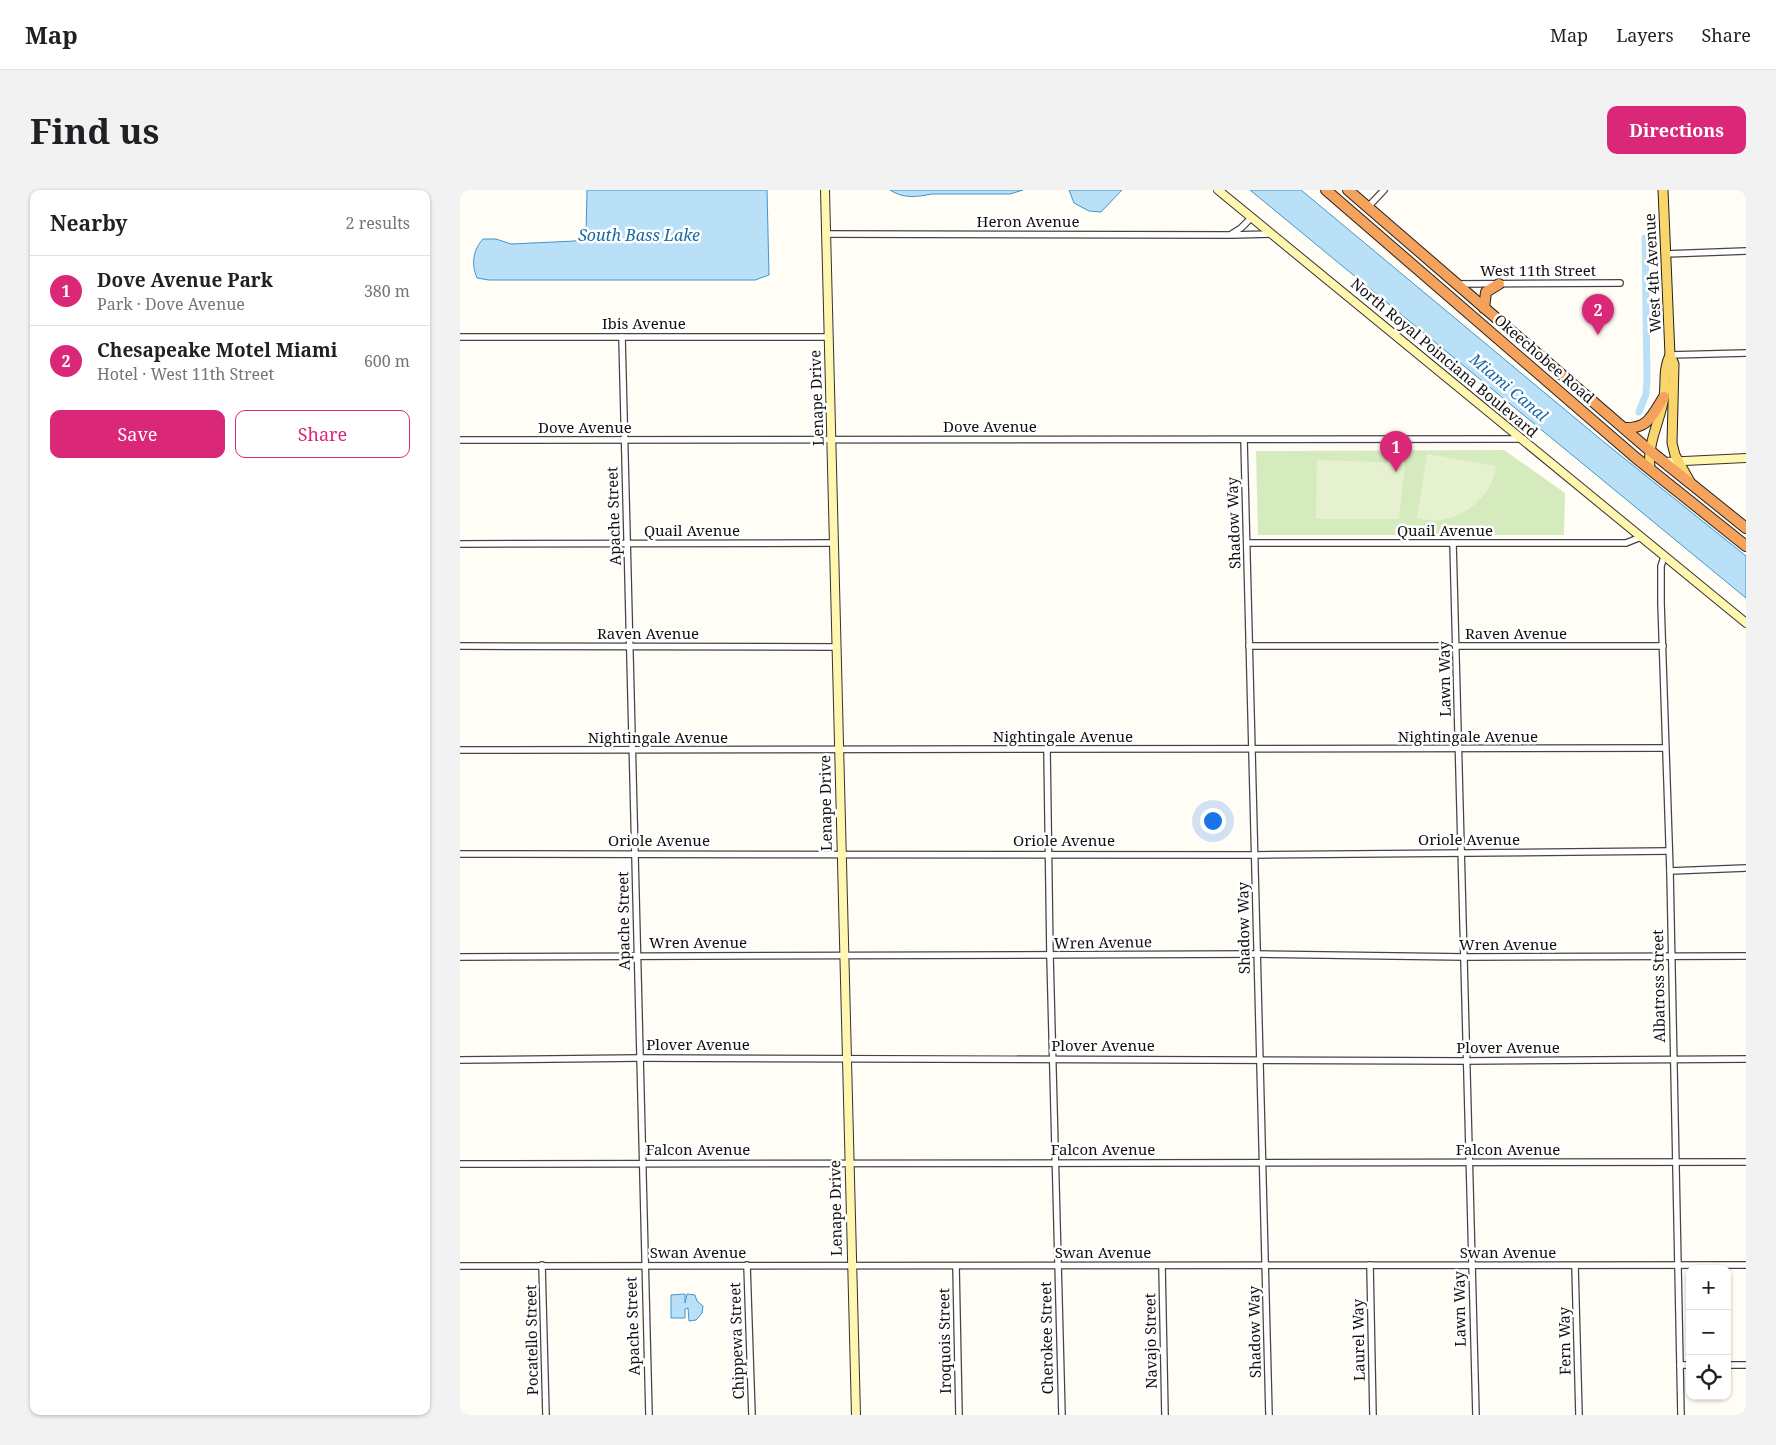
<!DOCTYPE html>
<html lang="en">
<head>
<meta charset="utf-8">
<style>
  body { margin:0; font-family:"Noto Serif",serif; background:#f2f2f2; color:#202124 }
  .controls { position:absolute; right:15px; bottom:15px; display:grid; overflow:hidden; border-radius:10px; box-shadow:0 1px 4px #0004 }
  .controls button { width:45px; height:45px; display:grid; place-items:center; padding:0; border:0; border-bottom:1px solid #e0e0e0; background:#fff; color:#202124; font:25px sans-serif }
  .you { position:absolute; left:752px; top:630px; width:18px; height:18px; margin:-12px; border:4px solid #fff; border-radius:50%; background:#1a73e8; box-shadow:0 0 0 8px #1a73e833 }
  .badge { display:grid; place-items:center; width:32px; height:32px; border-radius:50%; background:#db2777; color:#fff; font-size:16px; font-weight:700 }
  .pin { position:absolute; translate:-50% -41px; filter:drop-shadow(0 1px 2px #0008) }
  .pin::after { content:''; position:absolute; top:26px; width:18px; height:15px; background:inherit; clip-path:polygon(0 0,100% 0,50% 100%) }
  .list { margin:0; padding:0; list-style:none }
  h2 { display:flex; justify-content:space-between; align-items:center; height:65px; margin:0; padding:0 20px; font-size:21px }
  h2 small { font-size:16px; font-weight:400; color:#757577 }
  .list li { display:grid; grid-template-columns:32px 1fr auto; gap:15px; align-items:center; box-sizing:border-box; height:70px; padding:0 20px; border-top:1px solid #e0e0e0 }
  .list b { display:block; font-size:19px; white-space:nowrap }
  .list p { margin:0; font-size:16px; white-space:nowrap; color:#757577 }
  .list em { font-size:16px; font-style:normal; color:#757577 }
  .actions { display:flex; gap:10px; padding:15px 20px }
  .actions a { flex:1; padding:11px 0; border:1px solid #db2777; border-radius:10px; text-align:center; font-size:18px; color:#db2777 }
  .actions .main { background:#db2777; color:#fff }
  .icon { flex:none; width:28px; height:28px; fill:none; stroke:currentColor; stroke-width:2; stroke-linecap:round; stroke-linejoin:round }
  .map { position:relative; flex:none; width:1286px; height:1225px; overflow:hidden; border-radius:10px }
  header { display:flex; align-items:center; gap:30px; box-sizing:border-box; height:70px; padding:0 25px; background:#fff; border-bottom:1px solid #e0e0e0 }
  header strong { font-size:24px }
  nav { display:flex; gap:28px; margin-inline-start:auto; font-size:18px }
  .intro { display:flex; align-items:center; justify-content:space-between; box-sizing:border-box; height:120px; padding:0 30px }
  h1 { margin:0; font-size:35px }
  .button { padding:12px 22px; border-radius:10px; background:#db2777; color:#fff; font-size:18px; font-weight:700 }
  main { display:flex; gap:30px; padding:0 30px }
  aside { flex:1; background:#fff; border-radius:10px; box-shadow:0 1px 4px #0004 }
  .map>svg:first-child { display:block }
  .green { fill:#d5ebbd }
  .pitch { fill:#e6f2cf }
  .water { fill:#b9e0f7; stroke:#3f96cf }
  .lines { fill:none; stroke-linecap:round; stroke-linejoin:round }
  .canal { stroke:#b9e0f7; stroke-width:7 }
  .street-casing { stroke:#444; stroke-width:8 }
  .secondary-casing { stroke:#333; stroke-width:10 }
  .primary-casing { stroke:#222; stroke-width:11 }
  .highway-casing { stroke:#222; stroke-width:12 }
  .street { stroke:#fff; stroke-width:5.5 }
  .secondary { stroke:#fff6b0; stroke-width:8 }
  .primary { stroke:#f9d66b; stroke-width:9 }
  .highway { stroke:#f5a25d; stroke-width:10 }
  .labels { text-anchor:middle; stroke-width:5; stroke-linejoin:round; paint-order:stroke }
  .street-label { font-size:15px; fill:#111; stroke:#fff }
  .water-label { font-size:16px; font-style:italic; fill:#1768a6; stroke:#fff }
</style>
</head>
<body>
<header>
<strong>Map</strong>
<nav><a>Map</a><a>Layers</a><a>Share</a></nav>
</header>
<div class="intro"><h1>Find us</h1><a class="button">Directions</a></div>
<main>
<aside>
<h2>Nearby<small>2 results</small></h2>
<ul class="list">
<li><span class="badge">1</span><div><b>Dove Avenue Park</b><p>Park · Dove Avenue</p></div><em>380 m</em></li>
<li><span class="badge">2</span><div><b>Chesapeake Motel Miami</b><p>Hotel · West 11th Street</p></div><em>600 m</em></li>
</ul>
<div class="actions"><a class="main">Save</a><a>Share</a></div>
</aside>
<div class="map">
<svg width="1286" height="1225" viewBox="0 0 1286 1225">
  <rect width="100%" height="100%" fill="#fffdf5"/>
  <!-- green -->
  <path class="green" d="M 1044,260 L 1105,303 L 1104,345 L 798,345 L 796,261 Z"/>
  <!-- pitch -->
  <g class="pitch">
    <path d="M 967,264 L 1036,276 C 1032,312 991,339 957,328 Z"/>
    <path d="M 857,270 L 945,273 L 939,329 L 856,329 Z"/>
  </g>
  <!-- water -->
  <g class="water">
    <path d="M 127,0 L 307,0 L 309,85 L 295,90 L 29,90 L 17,88 C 11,74 13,60 23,49 L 36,49 L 51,54 L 115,51 L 126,44 Z"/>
    <path d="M 430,0 L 563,0 L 550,4 L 472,4 C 456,7 444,9 430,0 Z"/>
    <path d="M 609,0 L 662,0 L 641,22 L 629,21 L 614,13 Z"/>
    <path d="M 790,0 L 841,0 L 1145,253 L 1286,366 L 1286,408 Z"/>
    <path d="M 225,1104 L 225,1113 L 227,1104 L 235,1105 L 237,1111 L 243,1116 L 242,1123 L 236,1130 L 229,1131 L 228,1118 L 225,1119 L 225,1128 L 211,1128 L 211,1105 Z"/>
  </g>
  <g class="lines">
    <!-- canal -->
    <path class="canal" d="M 1179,222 L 1186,204 L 1187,189 L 1185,48"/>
    <!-- street casing -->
    <g class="street-casing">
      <g id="street">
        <path d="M 908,17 L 924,0"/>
        <path d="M 366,44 L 770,45 L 781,38 L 792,27"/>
        <path d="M 772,45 L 811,44"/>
        <path d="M 1205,64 L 1286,61"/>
        <path d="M 997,94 L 1160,93"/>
        <path d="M 0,147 L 369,147"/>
        <path d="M 162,147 L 189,1225"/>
        <path d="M 1210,165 L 1286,163"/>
        <path d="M 0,250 L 1060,249"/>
        <path d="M 784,250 L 809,1225"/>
        <path d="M 787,353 L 1166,353 L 1181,347"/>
        <path d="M 993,353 L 1016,1225"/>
        <path d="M 0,354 L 374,353"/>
        <path d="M 1204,367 L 1201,376 L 1201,413 L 1210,681 L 1221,1225"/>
        <path d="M 0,456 L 375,457"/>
        <path d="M 789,456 L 1203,456"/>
        <path d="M 0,560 L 1205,558"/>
        <path d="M 587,560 L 590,766 L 602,1225"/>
        <path d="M 0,664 L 795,665 L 1208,661"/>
        <path d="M 1210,681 L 1286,678"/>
        <path d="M 0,767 L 796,764 L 1005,767 L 1286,766"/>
        <path d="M 0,870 L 179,868 L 1006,871 L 1286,869"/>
        <path d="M 0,974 L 1286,972"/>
        <path d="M 82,1075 L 86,1225"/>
        <path d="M 287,1075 L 292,1225"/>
        <path d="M 910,1075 L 913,1225"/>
        <path d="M 0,1076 L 1286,1075"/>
        <path d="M 496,1076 L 499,1225"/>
        <path d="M 702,1076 L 705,1225"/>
        <path d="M 1115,1076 L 1119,1225"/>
        <path d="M 1220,1175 L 1230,1175"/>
        <path d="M 1267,1175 L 1286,1175"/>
      </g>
    </g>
    <!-- secondary casing -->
    <g class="secondary-casing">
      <g id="secondary">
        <path d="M 365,0 L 396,1225"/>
        <path d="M 758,0 L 1286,433"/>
        <path d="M 1204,272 L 1286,268"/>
      </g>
    </g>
    <!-- primary casing -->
    <g class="primary-casing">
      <g id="primary">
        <path d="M 1203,0 L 1210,165 L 1214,174 L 1212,253 L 1215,265 L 1230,292"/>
        <path d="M 1190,278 C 1187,253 1200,232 1204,207 C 1206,192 1203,179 1210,165"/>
      </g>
    </g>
    <!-- highway casing -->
    <g class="highway-casing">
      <g id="highway">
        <path d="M 866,0 L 1176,268 L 1286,356"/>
        <path d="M 888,0 L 1189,260 L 1286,338"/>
        <path d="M 1024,118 L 1026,102 L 1039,94"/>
        <path d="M 1164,238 C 1189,239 1192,225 1204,207"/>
      </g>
    </g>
    <!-- street -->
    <use href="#street" class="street"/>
    <!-- secondary -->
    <use href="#secondary" class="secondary"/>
    <!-- primary -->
    <use href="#primary" class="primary"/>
    <!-- highway -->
    <use href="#highway" class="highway"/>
  </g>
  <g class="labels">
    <!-- street labels -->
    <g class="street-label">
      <text x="568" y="37">Heron Avenue</text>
      <text x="1078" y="86">West 11th Street</text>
      <text transform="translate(1193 83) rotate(-93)" y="5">West 4th Avenue</text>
      <text x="184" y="139">Ibis Avenue</text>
      <text transform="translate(984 168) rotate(40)" y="5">North Royal Poinciana Boulevard</text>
      <text transform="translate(1084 169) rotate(41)" y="5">Okeechobee Road</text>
      <text transform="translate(357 208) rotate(-92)" y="5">Lenape Drive</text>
      <text x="530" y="242">Dove Avenue</text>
      <text x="125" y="243">Dove Avenue</text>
      <text transform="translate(154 326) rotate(-92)" y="5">Apache Street</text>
      <text transform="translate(774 333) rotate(-92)" y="5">Shadow Way</text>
      <text x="232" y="346">Quail Avenue</text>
      <text x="985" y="346">Quail Avenue</text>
      <text x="188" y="449">Raven Avenue</text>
      <text x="1056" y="449">Raven Avenue</text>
      <text transform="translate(985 489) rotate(-91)" y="5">Lawn Way</text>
      <text x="603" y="552">Nightingale Avenue</text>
      <text x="1008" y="552">Nightingale Avenue</text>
      <text x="198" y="553">Nightingale Avenue</text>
      <text transform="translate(366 613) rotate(-91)" y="5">Lenape Drive</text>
      <text x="1009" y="655">Oriole Avenue</text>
      <text x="199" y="656">Oriole Avenue</text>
      <text x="604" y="656">Oriole Avenue</text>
      <text transform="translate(164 731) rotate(-91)" y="5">Apache Street</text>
      <text transform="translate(784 738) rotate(-91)" y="5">Shadow Way</text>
      <text x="238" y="758">Wren Avenue</text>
      <text transform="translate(643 753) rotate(-1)" y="5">Wren Avenue</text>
      <text x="1048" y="760">Wren Avenue</text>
      <text transform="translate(1199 796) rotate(-91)" y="5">Albatross Street</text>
      <text x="238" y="860">Plover Avenue</text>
      <text x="643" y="861">Plover Avenue</text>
      <text x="1048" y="863">Plover Avenue</text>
      <text x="238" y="965">Falcon Avenue</text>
      <text x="643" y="965">Falcon Avenue</text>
      <text x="1048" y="965">Falcon Avenue</text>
      <text transform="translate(376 1018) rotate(-91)" y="5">Lenape Drive</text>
      <text x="238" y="1068">Swan Avenue</text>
      <text x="643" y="1068">Swan Avenue</text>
      <text x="1048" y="1068">Swan Avenue</text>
      <text transform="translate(1000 1119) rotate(-91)" y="5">Lawn Way</text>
      <text transform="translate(173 1136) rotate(-92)" y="5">Apache Street</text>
      <text transform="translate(795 1142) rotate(-91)" y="5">Shadow Way</text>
      <text transform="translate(587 1148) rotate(-91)" y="5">Cherokee Street</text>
      <text transform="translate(72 1150) rotate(-91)" y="5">Pocatello Street</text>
      <text transform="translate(899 1150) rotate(-91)" y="5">Laurel Way</text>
      <text transform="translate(277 1151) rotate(-92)" y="5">Chippewa Street</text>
      <text transform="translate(485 1151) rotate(-91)" y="5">Iroquois Street</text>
      <text transform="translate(691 1151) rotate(-91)" y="5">Navajo Street</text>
      <text transform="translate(1105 1151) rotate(-91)" y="5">Fern Way</text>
    </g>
    <!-- water labels -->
    <g class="water-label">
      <text x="179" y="51">South Bass Lake</text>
      <text transform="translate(1049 197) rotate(40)" y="6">Miami Canal</text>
    </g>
  </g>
</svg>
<div class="controls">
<button>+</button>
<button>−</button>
<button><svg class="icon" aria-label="locate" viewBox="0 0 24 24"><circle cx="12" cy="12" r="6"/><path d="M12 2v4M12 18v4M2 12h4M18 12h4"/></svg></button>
</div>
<div class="you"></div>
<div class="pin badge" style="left:936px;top:282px">1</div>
<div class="pin badge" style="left:1138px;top:145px">2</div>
</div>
</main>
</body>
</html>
